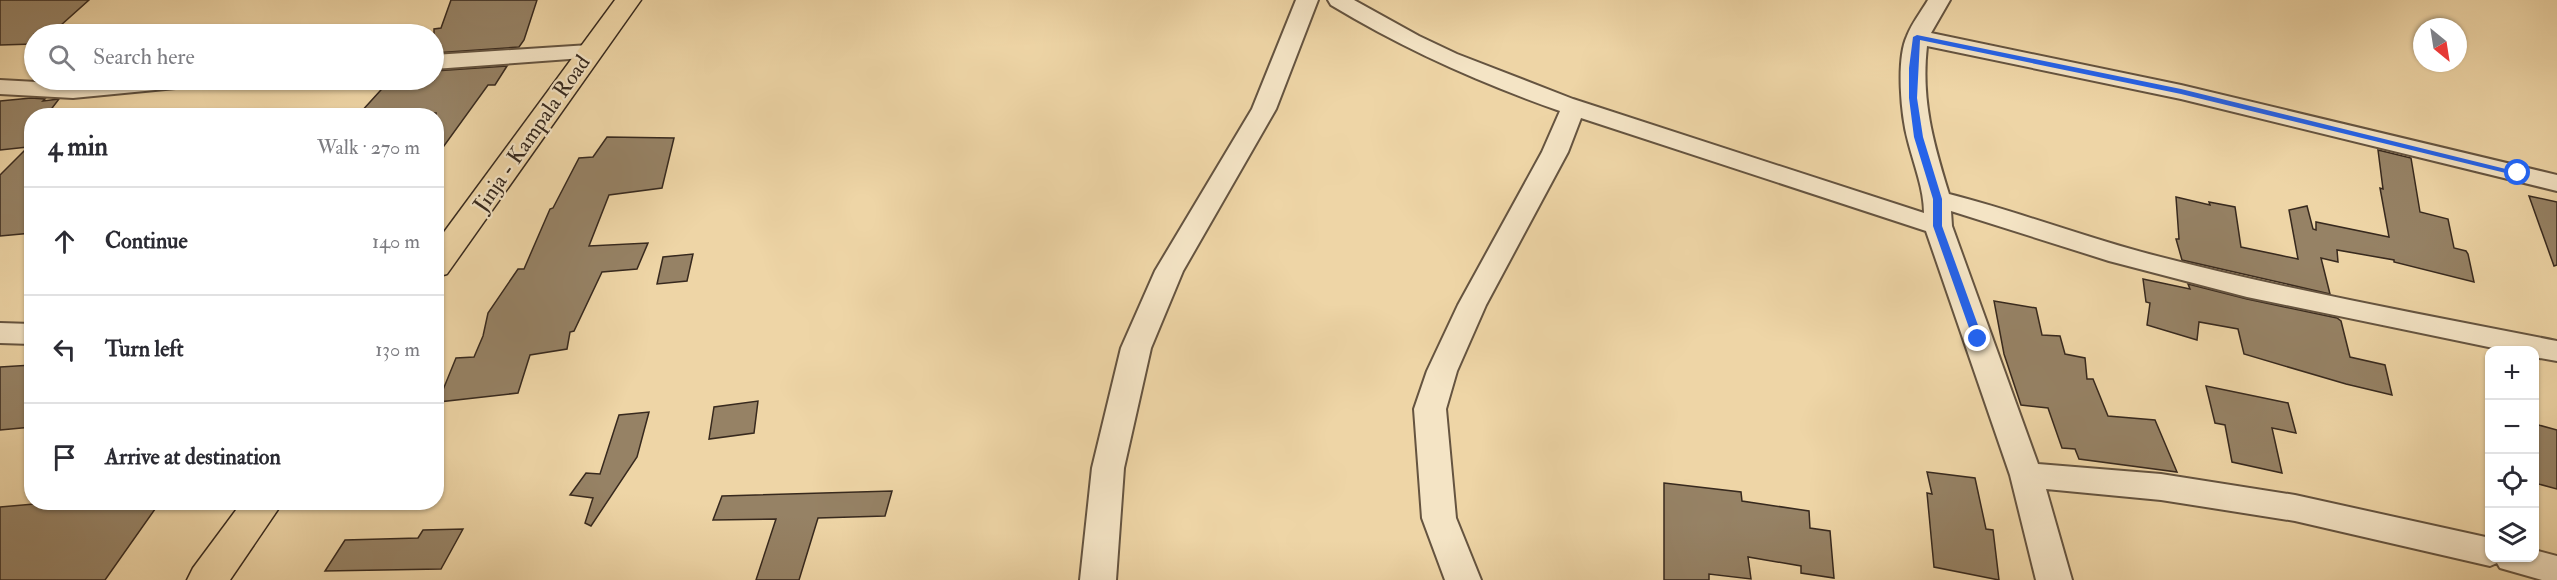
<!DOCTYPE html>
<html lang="en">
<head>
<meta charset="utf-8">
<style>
  body { margin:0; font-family:"IM FELL Double Pica",serif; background:#f7f7f7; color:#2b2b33 }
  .controls { position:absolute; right:18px; bottom:18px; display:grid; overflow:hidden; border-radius:12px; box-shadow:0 2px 4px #0004 }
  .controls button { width:54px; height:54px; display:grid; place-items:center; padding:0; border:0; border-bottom:2px solid #e1e1e2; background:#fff; color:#2b2b33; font:30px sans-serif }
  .compass { position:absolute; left:2413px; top:18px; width:54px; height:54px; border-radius:50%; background:#fff; box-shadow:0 2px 4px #0004; rotate:150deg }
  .stop { position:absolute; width:18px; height:18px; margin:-14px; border:4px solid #2563eb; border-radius:50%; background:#fff }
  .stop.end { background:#2563eb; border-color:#fff; box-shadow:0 2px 6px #0008 }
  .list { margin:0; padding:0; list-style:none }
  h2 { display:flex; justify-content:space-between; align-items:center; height:78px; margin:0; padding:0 24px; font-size:26px }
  h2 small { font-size:20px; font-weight:400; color:#7c7c81 }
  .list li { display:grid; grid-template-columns:39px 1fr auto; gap:18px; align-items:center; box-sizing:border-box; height:108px; padding:0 24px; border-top:2px solid #e1e1e2 }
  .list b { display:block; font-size:22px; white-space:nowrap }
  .list em { font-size:20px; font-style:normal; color:#7c7c81 }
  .icon { flex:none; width:33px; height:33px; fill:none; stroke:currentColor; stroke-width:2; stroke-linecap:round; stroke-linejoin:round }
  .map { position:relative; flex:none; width:2557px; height:580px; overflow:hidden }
  .search { position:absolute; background:#fff; box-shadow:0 2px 4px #0004; left:24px; top:24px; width:420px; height:66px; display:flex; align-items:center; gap:15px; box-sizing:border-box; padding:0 21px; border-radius:33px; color:#7c7c81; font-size:22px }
  .panel { position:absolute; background:#fff; box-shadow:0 2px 4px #0004; left:24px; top:108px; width:420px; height:402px; border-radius:24px }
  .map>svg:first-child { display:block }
  .building { fill:#968265; stroke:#37291e; stroke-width:1.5 }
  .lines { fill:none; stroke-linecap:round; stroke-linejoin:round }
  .street-casing { stroke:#655440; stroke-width:4 }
  .highway-casing { stroke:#37291e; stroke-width:3 }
  .street { fill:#f4e4c5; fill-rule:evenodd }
  .highway { fill:#eed5a6; fill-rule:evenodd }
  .route { fill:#2563eb }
  .labels { text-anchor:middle; stroke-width:4.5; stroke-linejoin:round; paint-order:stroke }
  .street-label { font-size:22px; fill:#37291e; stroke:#f4e4c5 }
</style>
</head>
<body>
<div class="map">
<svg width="2557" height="580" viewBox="0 0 2557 580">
  <rect width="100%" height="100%" fill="#eed5a6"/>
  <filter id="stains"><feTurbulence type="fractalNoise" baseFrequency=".00333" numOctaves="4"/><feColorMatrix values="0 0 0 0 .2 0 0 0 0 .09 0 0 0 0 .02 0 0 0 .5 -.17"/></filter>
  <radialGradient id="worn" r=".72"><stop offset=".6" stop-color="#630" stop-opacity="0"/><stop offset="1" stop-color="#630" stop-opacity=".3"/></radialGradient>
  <!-- building -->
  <g class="building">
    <path d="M 0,0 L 89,0 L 51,34 L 34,34 L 34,44 L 0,45 Z"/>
    <path d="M 451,0 L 537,0 L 524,40 L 519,47 L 434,53 L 434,29 L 441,28 Z"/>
    <path d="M 507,66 L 495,85 L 488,85 L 436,157 L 436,113 L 360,113 L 390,80 L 434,80 L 434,71 Z"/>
    <path d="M 31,98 L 45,99 L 43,101 L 59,99 L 46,116 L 32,116 L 32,233 L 0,236 L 0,175 L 28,147 L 0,150 L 0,101 Z"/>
    <path d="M 607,137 L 674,138 L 662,188 L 609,195 L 589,246 L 648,243 L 637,269 L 602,272 L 574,331 L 570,332 L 567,349 L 530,355 L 518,393 L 438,402 L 456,358 L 474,357 L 483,336 L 488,313 L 518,269 L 524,269 L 550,209 L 553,208 L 579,158 L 593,157 Z"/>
    <path d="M 2378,150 L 2411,158 L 2420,212 L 2448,219 L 2454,248 L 2466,251 L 2468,254 L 2474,282 L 2394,262 L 2394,260 L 2337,250 L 2338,262 L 2321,258 L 2330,294 L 2182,260 L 2176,239 L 2179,239 L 2176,197 L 2210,205 L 2209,202 L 2235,207 L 2241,247 L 2298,259 L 2289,210 L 2307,206 L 2313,229 L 2316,230 L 2316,222 L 2389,237 L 2380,188 L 2383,189 Z"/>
    <path d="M 2529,196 L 2557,202 L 2557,265 L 2554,266 Z"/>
    <path d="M 693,254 L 687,281 L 657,284 L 663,257 Z"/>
    <path d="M 2143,279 L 2190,289 L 2188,284 L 2247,299 L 2337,318 L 2341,321 L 2350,357 L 2385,365 L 2392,395 L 2346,384 L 2244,354 L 2238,329 L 2199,322 L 2197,340 L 2147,325 L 2150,303 L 2146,302 Z"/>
    <path d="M 1994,301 L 2036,308 L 2042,335 L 2060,336 L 2065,354 L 2085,358 L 2087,379 L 2093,379 L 2108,416 L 2155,420 L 2177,472 L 2079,459 L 2075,449 L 2062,448 L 2048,408 L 2021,405 L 2004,354 Z"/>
    <path d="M 32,365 L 32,427 L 0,430 L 0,367 Z"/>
    <path d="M 2206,386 L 2288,403 L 2296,433 L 2272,428 L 2282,473 L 2232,462 L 2225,425 L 2215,423 Z"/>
    <path d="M 758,401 L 754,433 L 709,439 L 714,407 Z"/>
    <path d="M 649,412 L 637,457 L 591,526 L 585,523 L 593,498 L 570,495 L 586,473 L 600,474 L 619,415 Z"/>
    <path d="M 2535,424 L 2557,430 L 2557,489 L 2535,483 Z"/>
    <path d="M 1927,472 L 1975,478 L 1986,529 L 1993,530 L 1999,580 L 1934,567 L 1927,493 L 1932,494 Z"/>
    <path d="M 1664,483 L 1741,492 L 1742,501 L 1809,511 L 1810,528 L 1830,531 L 1834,578 L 1801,573 L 1801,566 L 1748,557 L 1751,579 L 1709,574 L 1709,580 L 1664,580 Z"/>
    <path d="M 892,491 L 885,516 L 818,518 L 799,580 L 756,580 L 776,519 L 713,520 L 722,496 Z"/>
    <path d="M 57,502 L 160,502 L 105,580 L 0,580 L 0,507 Z"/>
    <path d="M 463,529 L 441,569 L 325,571 L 345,540 L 418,538 L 423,530 Z"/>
  </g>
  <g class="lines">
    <!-- street casing -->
    <g class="street-casing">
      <g id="street">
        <path d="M 1296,0 L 1318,0 L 1276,109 L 1183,271 L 1151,348 L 1124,468 L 1116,580 L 1080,580 L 1092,468 L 1121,348 L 1155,271 L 1252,109 Z"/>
        <path d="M 1328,0 L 1354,0 L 1419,36 L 1457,54 L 1573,99 L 1924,213 C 1924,189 1914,165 1908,141 C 1901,116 1896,59 1907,36 C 1912,23 1921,12 1928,0 L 1950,0 L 1931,33 L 2181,85 L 2557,175 L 2557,191 L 2181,99 L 1927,46 C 1921,100 1933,142 1949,194 C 2016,211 2081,236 2149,254 C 2283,289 2420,314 2557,341 L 2557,361 L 2534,357 L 2534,350 L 2503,350 L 2247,297 L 2109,261 L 1951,211 L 1952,226 L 2038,464 L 2161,474 L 2295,495 L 2490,538 L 2490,558 L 2534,558 L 2534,550 L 2557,556 L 2557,580 L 2542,580 L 2500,568 L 2497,563 L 2490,566 L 2295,521 L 2161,500 L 2046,489 L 2072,580 L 2036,580 L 2010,475 L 1926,231 L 1581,118 L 1568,152 L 1486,305 L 1457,371 L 1446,409 L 1456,518 L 1481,580 L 1445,580 L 1422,518 L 1414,409 L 1427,371 L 1458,305 L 1542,152 L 1560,111 C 1480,83 1404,49 1331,5 Z"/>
        <path d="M 589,45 L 597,47 L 600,52 L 597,57 L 434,69 L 434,55 Z"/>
        <path d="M 0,80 L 73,84 L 118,80 L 198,80 L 194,85 L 186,87 L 73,98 L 0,94 Z"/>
        <path d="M 0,323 L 32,324 L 32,344 L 0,343 Z"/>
      </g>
    </g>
    <!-- highway casing -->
    <g class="highway-casing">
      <g id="highway">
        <path d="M 615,0 L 641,0 L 447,274 L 436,277 L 436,243 Z"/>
        <path d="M 242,502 L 283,502 L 230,580 L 187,580 L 193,568 Z"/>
      </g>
    </g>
    <!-- street -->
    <use href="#street" class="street"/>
    <!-- highway -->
    <use href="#highway" class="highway"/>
  </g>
  <!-- route -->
  <path class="route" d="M 1917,35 L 2181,89 L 2522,173 L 2518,176 L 2181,94 L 1920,40 L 1917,98 L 1923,137 L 1942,199 L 1942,226 L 1983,339 L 1978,343 L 1973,339 L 1933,226 L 1933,199 L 1914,137 L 1909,98 L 1909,68 L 1913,37 Z"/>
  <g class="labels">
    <!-- street labels -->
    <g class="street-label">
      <text transform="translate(531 133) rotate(-55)" y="8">Jinja - Kampala Road</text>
    </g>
  </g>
  <rect width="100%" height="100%" filter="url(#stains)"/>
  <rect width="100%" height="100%" fill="url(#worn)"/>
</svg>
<div class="controls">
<button>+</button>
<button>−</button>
<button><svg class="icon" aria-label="locate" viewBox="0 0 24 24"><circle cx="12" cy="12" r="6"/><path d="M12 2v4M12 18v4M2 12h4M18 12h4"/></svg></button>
<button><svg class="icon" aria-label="layers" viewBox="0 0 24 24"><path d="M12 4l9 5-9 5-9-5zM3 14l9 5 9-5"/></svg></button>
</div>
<svg class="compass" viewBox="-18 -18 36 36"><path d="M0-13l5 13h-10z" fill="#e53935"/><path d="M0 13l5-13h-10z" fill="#7c7c81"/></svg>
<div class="stop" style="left:2518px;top:173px"></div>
<div class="stop end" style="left:1978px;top:339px"></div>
<div class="search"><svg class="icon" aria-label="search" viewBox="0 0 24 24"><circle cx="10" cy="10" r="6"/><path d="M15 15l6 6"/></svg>Search here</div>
<section class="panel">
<h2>4 min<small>Walk · 270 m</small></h2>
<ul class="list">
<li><svg class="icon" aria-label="ahead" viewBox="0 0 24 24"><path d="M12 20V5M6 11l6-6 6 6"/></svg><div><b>Continue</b></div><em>140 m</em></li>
<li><svg class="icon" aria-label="left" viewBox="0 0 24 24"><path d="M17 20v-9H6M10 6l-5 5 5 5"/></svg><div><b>Turn left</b></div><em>130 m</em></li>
<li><svg class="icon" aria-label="arrive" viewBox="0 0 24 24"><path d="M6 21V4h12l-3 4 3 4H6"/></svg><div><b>Arrive at destination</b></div></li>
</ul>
</section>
</div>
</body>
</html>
